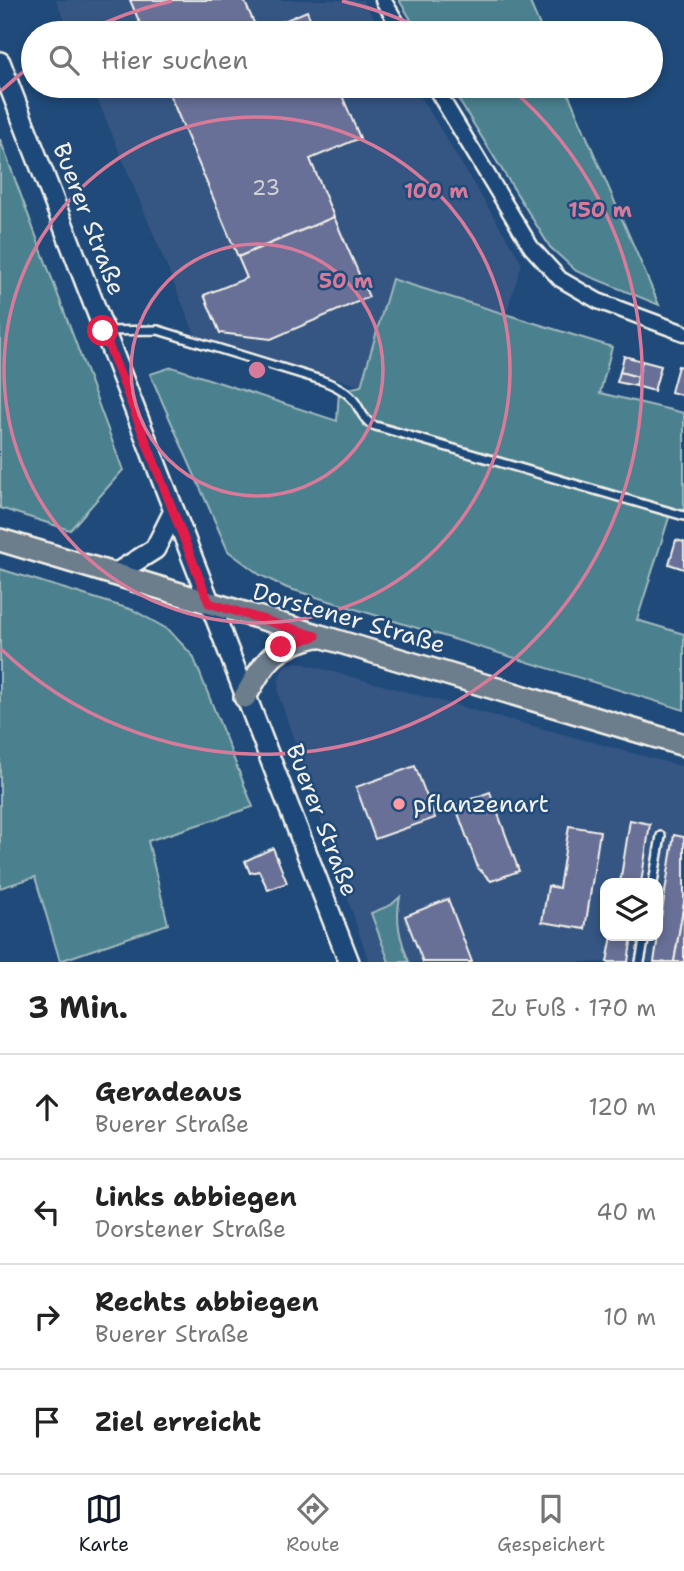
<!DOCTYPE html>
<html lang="de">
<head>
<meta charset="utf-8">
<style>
  body { margin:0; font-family:"Shantell Sans",sans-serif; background:#f2f2f2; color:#222 }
  .controls { position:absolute; right:21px; bottom:21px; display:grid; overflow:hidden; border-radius:14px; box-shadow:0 4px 10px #0003 }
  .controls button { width:63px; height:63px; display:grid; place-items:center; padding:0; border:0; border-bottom:2px solid #e0e0e0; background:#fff; color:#222; font:35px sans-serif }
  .stop { position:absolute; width:21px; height:21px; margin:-16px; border:5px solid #e11d48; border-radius:50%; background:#fff }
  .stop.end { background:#e11d48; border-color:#fff; box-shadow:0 2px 7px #0008 }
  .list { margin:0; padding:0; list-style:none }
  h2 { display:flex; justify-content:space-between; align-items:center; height:91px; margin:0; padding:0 28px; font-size:30px }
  h2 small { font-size:23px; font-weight:400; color:#767676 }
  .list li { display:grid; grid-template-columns:46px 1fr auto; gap:21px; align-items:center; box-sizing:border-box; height:105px; padding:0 28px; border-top:2px solid #e0e0e0 }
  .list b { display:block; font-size:26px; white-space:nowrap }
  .list p { margin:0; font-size:23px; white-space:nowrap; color:#767676 }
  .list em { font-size:23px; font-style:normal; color:#767676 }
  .icon { flex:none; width:38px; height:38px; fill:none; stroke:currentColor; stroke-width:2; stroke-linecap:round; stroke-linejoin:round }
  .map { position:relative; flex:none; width:684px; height:962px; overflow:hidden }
  .search { position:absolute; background:#fff; box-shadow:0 4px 10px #0003; left:21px; right:21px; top:21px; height:77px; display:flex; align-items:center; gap:18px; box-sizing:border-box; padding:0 24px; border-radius:38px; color:#767676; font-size:26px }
  .sheet { height:511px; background:#fff }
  nav { display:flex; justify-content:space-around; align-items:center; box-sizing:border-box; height:98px; border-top:2px solid #e0e0e0; background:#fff; font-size:19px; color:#767676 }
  nav a { display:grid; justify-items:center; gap:4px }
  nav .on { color:#111827 }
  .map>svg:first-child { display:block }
  .built { fill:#355583; fill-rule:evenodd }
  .green { fill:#4b818f; stroke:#a0b9bc; stroke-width:2 }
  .building { fill:#687098; stroke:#f4f1e8; stroke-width:2 }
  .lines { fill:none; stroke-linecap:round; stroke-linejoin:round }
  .lane-casing { stroke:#f4f1e8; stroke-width:12 }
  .street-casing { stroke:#f4f1e8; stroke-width:19 }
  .secondary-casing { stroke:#f4f1e8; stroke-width:24 }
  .primary-casing { stroke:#f4f1e8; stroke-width:26 }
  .lane { stroke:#1f4a7a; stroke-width:7 }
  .street { stroke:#1f4a7a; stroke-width:14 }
  .secondary { stroke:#1f4a7a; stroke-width:19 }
  .primary { stroke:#6c7d8c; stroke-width:21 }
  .route { stroke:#e11d48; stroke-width:9 }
  .ring { fill:none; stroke:#d87a9a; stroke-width:3.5 }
  .poi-dot { fill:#ff9aa2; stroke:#1f4a7a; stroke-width:2.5 }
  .labels { text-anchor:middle; stroke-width:5; stroke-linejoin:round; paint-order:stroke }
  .number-label { font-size:21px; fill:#d1d1d4 }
  .street-label { font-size:24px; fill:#f4f1e8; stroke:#1f4a7a }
  .poi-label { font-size:24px; fill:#f4f1e8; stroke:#1f4a7a; text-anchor:start }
  .centre { fill:#d87a9a; stroke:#1f4a7a; stroke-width:3.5 }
  .ring-label { font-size:21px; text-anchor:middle; font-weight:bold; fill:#d87a9a; stroke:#1f4a7a; stroke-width:5; stroke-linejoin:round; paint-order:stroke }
</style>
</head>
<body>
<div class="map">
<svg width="684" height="962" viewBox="0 0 684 962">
  <rect width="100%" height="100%" fill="#1f4a7a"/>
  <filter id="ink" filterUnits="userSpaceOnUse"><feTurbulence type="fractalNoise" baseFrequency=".0143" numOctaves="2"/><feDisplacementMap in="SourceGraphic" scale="14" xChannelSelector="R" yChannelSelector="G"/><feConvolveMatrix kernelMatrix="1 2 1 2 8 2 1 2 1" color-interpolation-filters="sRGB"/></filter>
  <g filter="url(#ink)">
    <!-- built -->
    <g class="built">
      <path d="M 56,0 L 363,0 L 383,33 L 70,33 Z"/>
      <path d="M 92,86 L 414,86 L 522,263 L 506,314 L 392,279 L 361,386 L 196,337 Z"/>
      <path d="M 297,662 L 684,767 L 684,962 L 369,962 L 278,693 L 279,678 L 285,665 ZM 605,883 L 658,883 L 658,936 L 605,936 Z"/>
    </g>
    <!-- green -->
    <g class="green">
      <path d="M 399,0 L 529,0 L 543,33 L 419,33 Z"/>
      <path d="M 450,86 L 565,86 L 659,305 L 576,271 L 550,247 Z"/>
      <path d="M 0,139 L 123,470 L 70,530 L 0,508 Z"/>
      <path d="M 392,279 L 612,347 L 600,393 L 684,413 L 684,511 L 672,508 L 637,620 L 684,634 L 684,710 L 287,588 L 260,575 L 228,551 L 150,374 L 172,367 L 337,421 L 339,391 L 361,386 Z"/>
      <path d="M 0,569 L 133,610 L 169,630 L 193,656 L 253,807 L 148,841 L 168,924 L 60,961 L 35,877 L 0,888 Z"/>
      <path d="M 400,897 C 395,921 400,939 409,962 L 389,962 L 371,913 L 391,905 Z"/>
    </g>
    <!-- building -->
    <g class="building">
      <path d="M 130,0 L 244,0 L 258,32 L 307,11 L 316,33 L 144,33 Z"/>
      <path d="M 166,86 L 338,86 L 360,138 L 310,159 L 334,217 L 238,257 Z"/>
      <path d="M 334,217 L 369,297 L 271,339 L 220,333 L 204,295 L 247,278 L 238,257 Z"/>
      <path d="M 624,356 L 642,361 L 638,377 L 620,372 Z"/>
      <path d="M 642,361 L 661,366 L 654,391 L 636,386 Z"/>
      <path d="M 678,366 L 684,367 L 684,396 L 671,392 Z"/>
      <path d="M 620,372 L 638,377 L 636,386 L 617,382 Z"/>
      <path d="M 676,540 L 684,542 L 684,569 L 669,564 Z"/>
      <path d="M 415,766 L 435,818 L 375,839 L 356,787 Z"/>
      <path d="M 490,792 L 519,871 L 491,881 L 478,868 L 455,805 Z"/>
      <path d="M 630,820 L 650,824 L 641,883 L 620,883 Z"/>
      <path d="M 569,826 L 600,831 L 585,929 L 542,922 L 548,886 L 559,888 Z"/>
      <path d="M 674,835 L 684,837 L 684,903 L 674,962 L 654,962 Z"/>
      <path d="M 273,848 L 287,883 L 268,890 L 259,871 L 250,873 L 245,861 Z"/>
      <path d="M 448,899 L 472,962 L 423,962 L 405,916 Z"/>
      <path d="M 684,903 L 684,962 L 674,962 Z"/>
      <path d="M 612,936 L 632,936 L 628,962 L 607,962 Z"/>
    </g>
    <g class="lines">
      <!-- lane casing -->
      <g class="lane-casing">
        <g id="lane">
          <path d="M 107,331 L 158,330 L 321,380 C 334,385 346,390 355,402 C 361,411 363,419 372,425 L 684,516"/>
          <path d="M 653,883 L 661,836"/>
          <path d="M 640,962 L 645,936"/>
        </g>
      </g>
      <!-- street casing -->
      <g class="street-casing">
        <g id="street">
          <path d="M 383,0 L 403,33"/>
          <path d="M 434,86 L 531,247 L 560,279 L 598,301 L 684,333"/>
        </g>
      </g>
      <!-- secondary casing -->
      <g class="secondary-casing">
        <g id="secondary">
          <path d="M 0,62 L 349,962"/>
          <path d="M 115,574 L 155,549 L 174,511"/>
        </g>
      </g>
      <!-- primary casing -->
      <g class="primary-casing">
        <g id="primary">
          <path d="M 0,540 L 684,745"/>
          <path d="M 245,697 C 265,661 274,646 316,636"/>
        </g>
      </g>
      <!-- lane -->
      <use href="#lane" class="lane"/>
      <!-- street -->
      <use href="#street" class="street"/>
      <!-- secondary -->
      <use href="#secondary" class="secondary"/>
      <!-- primary -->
      <use href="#primary" class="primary"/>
    </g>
  </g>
  <g class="lines" filter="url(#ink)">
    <!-- route -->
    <path class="route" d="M 103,331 L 209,603 L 316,636 L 281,647"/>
  </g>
  <!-- distance rings -->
  <g class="ring">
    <circle cx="257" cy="370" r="126"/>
    <circle cx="257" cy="370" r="253"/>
    <path d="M1 91A379 379 0 0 1 32 65M85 32A379 379 0 0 1 172 1M342 1A379 379 0 0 1 429 32M508 86A379 379 0 1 1 1 649"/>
  </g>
  <!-- markers -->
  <circle class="poi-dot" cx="399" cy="804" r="7"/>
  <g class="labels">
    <!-- number labels -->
    <g class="number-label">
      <text x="266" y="195">23</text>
    </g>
    <!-- street labels -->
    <g class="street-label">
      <text transform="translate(89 219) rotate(69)" y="8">Buerer Straße</text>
      <text transform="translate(349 618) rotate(16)" y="8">Dorstener Straße</text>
      <text transform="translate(322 820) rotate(69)" y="8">Buerer Straße</text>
    </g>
    <!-- poi labels -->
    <g class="poi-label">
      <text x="413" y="812">pflanzenart</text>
    </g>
  </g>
  <circle cx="257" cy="370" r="10" class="centre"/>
  <g class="ring-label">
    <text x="436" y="198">100 m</text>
    <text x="600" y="217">150 m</text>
    <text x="346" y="288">50 m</text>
  </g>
</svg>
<div class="controls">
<button><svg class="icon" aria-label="layers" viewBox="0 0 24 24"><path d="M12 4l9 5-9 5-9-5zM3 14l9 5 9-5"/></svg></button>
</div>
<div class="stop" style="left:103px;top:331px"></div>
<div class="stop end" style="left:281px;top:647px"></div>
<div class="search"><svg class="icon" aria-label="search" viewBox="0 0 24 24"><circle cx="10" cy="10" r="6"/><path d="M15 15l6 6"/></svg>Hier suchen</div>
</div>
<section class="sheet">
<h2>3 Min.<small>Zu Fuß · 170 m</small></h2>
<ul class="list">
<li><svg class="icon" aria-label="ahead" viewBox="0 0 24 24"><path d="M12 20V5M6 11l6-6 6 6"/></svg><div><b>Geradeaus</b><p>Buerer Straße</p></div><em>120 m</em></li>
<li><svg class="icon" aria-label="left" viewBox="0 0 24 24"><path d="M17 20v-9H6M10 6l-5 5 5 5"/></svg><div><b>Links abbiegen</b><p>Dorstener Straße</p></div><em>40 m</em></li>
<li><svg class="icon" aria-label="right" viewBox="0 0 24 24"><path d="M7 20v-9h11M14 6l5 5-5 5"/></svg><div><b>Rechts abbiegen</b><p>Buerer Straße</p></div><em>10 m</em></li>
<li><svg class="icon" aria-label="arrive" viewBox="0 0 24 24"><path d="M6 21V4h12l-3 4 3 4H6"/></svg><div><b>Ziel erreicht</b></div></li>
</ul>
</section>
<nav>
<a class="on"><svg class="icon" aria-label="map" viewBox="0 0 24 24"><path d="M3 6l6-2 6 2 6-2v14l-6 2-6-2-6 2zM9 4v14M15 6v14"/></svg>Karte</a>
<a><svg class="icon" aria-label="directions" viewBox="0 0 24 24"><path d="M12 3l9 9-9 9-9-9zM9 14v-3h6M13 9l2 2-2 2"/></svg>Route</a>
<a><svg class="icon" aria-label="saved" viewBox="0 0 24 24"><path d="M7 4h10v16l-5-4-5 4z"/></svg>Gespeichert</a>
</nav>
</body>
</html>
